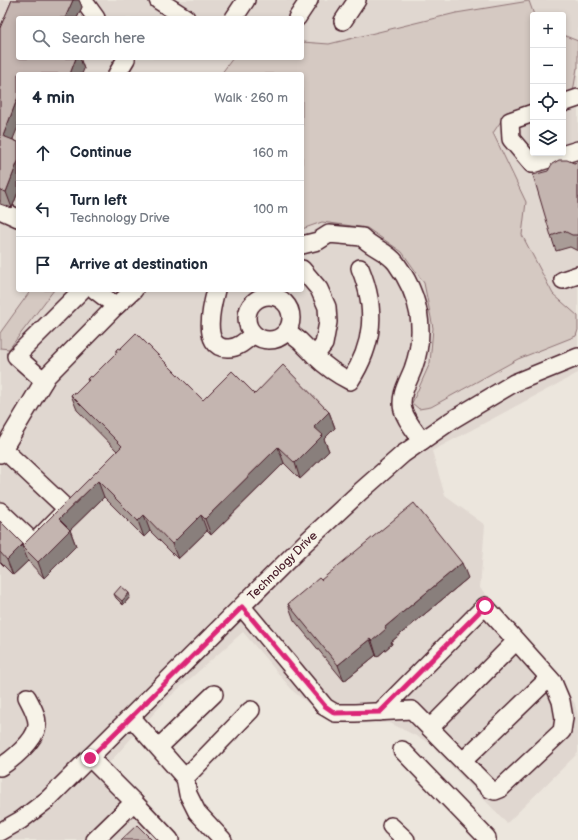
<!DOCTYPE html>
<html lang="en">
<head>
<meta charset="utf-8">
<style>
  body { margin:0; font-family:"Balsamiq Sans",sans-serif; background:#f2f2f3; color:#1f2937 }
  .controls { position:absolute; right:12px; top:12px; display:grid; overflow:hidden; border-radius:4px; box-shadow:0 2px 6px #0003 }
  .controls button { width:36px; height:36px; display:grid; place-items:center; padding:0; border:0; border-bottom:1px solid #e0e1e3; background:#fff; color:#1f2937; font:20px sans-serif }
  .stop { position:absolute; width:12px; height:12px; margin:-9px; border:3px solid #db2777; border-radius:50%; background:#fff }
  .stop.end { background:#db2777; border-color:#fff; box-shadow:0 1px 4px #0008 }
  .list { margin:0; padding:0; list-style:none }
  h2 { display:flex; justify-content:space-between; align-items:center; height:52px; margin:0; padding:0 16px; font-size:17px }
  h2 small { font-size:13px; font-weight:400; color:#747a83 }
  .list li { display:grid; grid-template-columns:26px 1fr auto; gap:12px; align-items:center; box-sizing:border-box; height:56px; padding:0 16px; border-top:1px solid #e0e1e3 }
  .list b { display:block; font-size:15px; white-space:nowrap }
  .list p { margin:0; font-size:13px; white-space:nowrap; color:#747a83 }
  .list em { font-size:13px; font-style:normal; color:#747a83 }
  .icon { flex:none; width:22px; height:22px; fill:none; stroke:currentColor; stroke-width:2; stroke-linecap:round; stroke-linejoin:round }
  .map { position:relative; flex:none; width:578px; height:840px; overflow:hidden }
  .search { position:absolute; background:#fff; box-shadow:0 2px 6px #0003; left:16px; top:16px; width:288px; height:44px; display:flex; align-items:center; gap:10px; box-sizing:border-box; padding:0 14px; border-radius:4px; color:#747a83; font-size:15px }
  .panel { position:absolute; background:#fff; box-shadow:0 2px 6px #0003; left:16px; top:72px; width:288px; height:220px; border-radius:4px }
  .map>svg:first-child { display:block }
  .built { fill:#e0d7d0; fill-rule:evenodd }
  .green { fill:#d5c9c2; stroke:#907476 }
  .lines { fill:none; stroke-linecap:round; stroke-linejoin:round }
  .minor-casing { stroke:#4a1f2b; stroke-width:20 }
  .minor { stroke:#f7f3e8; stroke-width:17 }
  .wall { fill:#a99c97; stroke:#4a1f2b }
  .shaded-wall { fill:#897f7b; stroke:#4a1f2b }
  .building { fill:#c4b5b0; stroke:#4a1f2b }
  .route { stroke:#db2777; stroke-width:5 }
  .labels { text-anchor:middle; stroke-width:3; stroke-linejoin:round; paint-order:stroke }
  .street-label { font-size:12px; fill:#4a1f2b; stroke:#f7f3e8 }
</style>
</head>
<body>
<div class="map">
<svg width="578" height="840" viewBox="0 0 578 840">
  <rect width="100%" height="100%" fill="#ece6dd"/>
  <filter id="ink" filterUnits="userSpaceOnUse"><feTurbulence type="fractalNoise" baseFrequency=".025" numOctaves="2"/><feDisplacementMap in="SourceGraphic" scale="8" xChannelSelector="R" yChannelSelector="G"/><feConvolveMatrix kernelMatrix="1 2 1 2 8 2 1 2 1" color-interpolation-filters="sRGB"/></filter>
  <g filter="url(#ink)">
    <!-- built -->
    <path class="built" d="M 0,0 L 578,0 L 578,373 L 432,451 L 445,496 L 485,525 L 480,588 L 548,660 L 575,704 L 578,717 L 578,753 L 507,823 L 428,742 L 390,723 L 334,724 L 294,692 L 243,632 L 166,700 L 109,763 L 182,840 L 0,840 ZM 533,15 L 563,15 L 563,153 L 533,153 ZM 18,18 L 302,18 L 302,58 L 18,58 ZM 18,74 L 302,74 L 302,290 L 18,290 Z"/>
    <!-- green -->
    <g class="green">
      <path d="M 529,1 L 534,15 L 533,15 L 533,107 L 503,118 L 493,133 L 526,202 L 522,235 L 553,294 L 578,316 L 578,330 L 576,336 L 518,359 L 431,407 L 419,409 L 412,403 L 430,363 L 433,328 L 424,283 L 402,252 L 367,228 L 322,222 L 302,229 L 302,74 L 221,74 L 233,58 L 302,58 L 302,42 L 329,44 L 456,13 Z"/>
      <path d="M 563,35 L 578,41 L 578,68 L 577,68 L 573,92 L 563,96 Z"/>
      <path d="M 31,290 L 54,290 L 9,349 L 0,348 L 0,333 Z"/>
    </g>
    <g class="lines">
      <!-- minor casing -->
      <g class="minor-casing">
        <g id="minor">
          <path d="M 83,0 L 96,18"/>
          <path d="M 158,0 L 186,18"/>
          <path d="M 234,18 L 246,0"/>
          <path d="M 297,18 L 309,0"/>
          <path d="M 343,21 L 357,0"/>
          <path d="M 117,74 L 126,59 L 125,58"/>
          <path d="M 563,103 L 578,98"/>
          <path d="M 533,113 L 510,121 L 511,139 L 532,164 L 578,150"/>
          <path d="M 0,210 L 18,218"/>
          <path d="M 302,245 L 318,241 L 329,234 L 362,237 C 372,248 387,251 396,263 C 420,296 427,330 413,369 C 408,382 399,396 403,410 C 406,421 416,432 422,441"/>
          <path d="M 302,269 L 319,289 L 327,307 L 328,322 L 324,344 L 315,356 C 326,367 336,374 350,381 C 374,344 377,309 360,268"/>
          <path d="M 563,280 L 578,275"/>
          <path d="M 95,290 L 116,306"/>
          <path d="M 216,290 C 212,305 201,348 227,348 C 237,349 246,341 253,334"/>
          <circle cx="269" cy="318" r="22"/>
          <path d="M 287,331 L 300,341 L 315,356"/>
          <path d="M 44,381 L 16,356 L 82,290"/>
          <path d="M 0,454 L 47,376 L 114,308 L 134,290"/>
          <path d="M 0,511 L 34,543 L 67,509 L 3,449"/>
          <path d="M 242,607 L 325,707 L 335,713 L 355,713 L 412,710 L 490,789 L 495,791 L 500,789 L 562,731 L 564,718 L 561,701 L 553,682 L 485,606 L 380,712"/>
          <path d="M 131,717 L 185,778 L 188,794 L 197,812 L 223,840"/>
          <path d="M 430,728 L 516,641"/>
          <path d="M 159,747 L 214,694"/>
          <path d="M 402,750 L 487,838 L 487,840"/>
          <path d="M 90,758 L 134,802 L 95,840"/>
          <path d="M 463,761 L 549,678"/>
          <path d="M 0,767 C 12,760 35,741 37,726 C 38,716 31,705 27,697"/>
          <path d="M 185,778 L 251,710"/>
          <path d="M 134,802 L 170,840"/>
          <path d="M 391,826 L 406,840"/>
          <path id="s1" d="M 0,832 L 21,820 L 47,800 L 306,542 L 361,491 L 403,454 L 452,420 L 514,383 L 578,357"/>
        </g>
      </g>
      <!-- minor -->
      <use href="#minor" class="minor"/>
    </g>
    <!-- wall -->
    <g class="wall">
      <path d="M 12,0 L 79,0 L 82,7 L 77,18 L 18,18 L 18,58 L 80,58 L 84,69 L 18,74 L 13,140 L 18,142 L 18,192 L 12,208 L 0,204 L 0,28 Z"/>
      <path d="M 578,162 L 578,251 L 570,247 L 556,251 L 551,236 L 574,163 Z"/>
      <path d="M 120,349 L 203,400 L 255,394 L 329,412 L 335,428 L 324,439 L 329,451 L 300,479 L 284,463 L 211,535 L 207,531 L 178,559 L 150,531 L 144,537 L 104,497 L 70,530 L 76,546 L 44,578 L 28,561 L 13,575 L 0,562 L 0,521 L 23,545 L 117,451 L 77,410 L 71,395 L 75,394 L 88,381 L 87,379 L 92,377 L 116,353 L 116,350 Z"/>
      <path d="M 468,578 L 391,642 L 392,644 L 377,657 L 376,655 L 344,681 L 294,620 L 288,604 L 321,580 Z"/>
      <path d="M 114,594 L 130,597 L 123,605 L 116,598 Z"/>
    </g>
    <!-- shaded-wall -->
    <g class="shaded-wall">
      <path d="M 73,0 L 79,0 L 82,7 L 77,18 L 65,18 Z"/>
      <path d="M 76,58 L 80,58 L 84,69 L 82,74 L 70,74 Z"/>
      <path d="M 18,97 L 18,127 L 8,151 L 3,136 Z"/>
      <path d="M 18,161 L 18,192 L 12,208 L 6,192 Z"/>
      <path d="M 329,412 L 335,428 L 324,439 L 329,451 L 300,479 L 295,463 L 314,427 Z"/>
      <path d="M 278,447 L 284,463 L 211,535 L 205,519 Z"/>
      <path d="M 98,481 L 104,497 L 65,535 L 59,519 Z"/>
      <path d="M 144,515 L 150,531 L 144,537 L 138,521 Z"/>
      <path d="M 201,515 L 207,531 L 178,559 L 172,544 Z"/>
      <path d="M 70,530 L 76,546 L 44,578 L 38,562 Z"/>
      <path d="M 23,544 L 25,548 L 22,546 L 28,561 L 13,575 L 7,560 Z"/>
      <path d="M 462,563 L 468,578 L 391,642 L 392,644 L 377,657 L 372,641 L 385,627 Z"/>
      <path d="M 129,593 L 130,597 L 123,605 L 122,601 Z"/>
      <path d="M 370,639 L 376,655 L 344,681 L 338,665 Z"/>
    </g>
    <!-- building -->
    <g class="building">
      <path d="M 12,0 L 73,0 L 65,18 L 18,18 L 18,58 L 76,58 L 70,74 L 18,74 L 18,97 L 3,136 L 18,142 L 18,161 L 6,192 L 0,190 L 0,28 Z"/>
      <path d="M 559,160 L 567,160 L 574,163 L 578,162 L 578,235 L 572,235 L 564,231 L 551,236 L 533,175 L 548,171 L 552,164 Z"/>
      <path d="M 136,333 L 203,400 L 232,371 L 255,394 L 283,365 L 329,412 L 314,427 L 323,435 L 295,463 L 278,447 L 205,519 L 201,515 L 172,544 L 144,515 L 138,521 L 98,481 L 59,519 L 70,530 L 38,562 L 22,546 L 122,446 L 71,395 L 74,392 L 75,394 L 89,380 L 87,379 L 90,376 L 92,377 L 117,352 L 116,350 L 118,348 L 120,349 Z"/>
      <path d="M 414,503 L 462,563 L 385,627 L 386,629 L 372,641 L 370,639 L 338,665 L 288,604 L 319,578 L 321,580 Z"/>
      <path d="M 0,521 L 23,544 L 7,560 L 0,552 Z"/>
      <path d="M 121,586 L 129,593 L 122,601 L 114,594 Z"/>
      <path d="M 137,825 L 152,840 L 121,840 Z"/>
    </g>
  </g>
  <g class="lines" filter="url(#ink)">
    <!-- route -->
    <path class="route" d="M 90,758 L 242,607 L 325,706 L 335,713 L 380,712 L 485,606"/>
  </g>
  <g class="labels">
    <!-- street labels -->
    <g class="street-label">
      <text dy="4" stroke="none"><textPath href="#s1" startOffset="389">Technology Drive</textPath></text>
    </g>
  </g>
</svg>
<div class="controls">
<button>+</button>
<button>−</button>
<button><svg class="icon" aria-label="locate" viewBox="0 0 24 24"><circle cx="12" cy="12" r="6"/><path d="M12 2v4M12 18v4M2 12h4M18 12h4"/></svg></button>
<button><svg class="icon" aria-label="layers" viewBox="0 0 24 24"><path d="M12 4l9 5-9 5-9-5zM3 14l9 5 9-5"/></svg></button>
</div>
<div class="stop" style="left:485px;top:606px"></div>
<div class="stop end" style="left:90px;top:758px"></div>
<div class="search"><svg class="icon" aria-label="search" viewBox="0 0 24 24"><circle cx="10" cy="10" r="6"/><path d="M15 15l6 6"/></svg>Search here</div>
<section class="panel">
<h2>4 min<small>Walk · 260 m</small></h2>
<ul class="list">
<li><svg class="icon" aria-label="ahead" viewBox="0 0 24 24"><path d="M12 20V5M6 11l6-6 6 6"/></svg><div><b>Continue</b></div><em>160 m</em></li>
<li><svg class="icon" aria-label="left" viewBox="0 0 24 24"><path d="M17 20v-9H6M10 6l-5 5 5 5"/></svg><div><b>Turn left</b><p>Technology Drive</p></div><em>100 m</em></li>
<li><svg class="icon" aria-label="arrive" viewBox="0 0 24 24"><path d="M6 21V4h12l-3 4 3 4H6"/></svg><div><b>Arrive at destination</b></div></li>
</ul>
</section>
</div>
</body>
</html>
